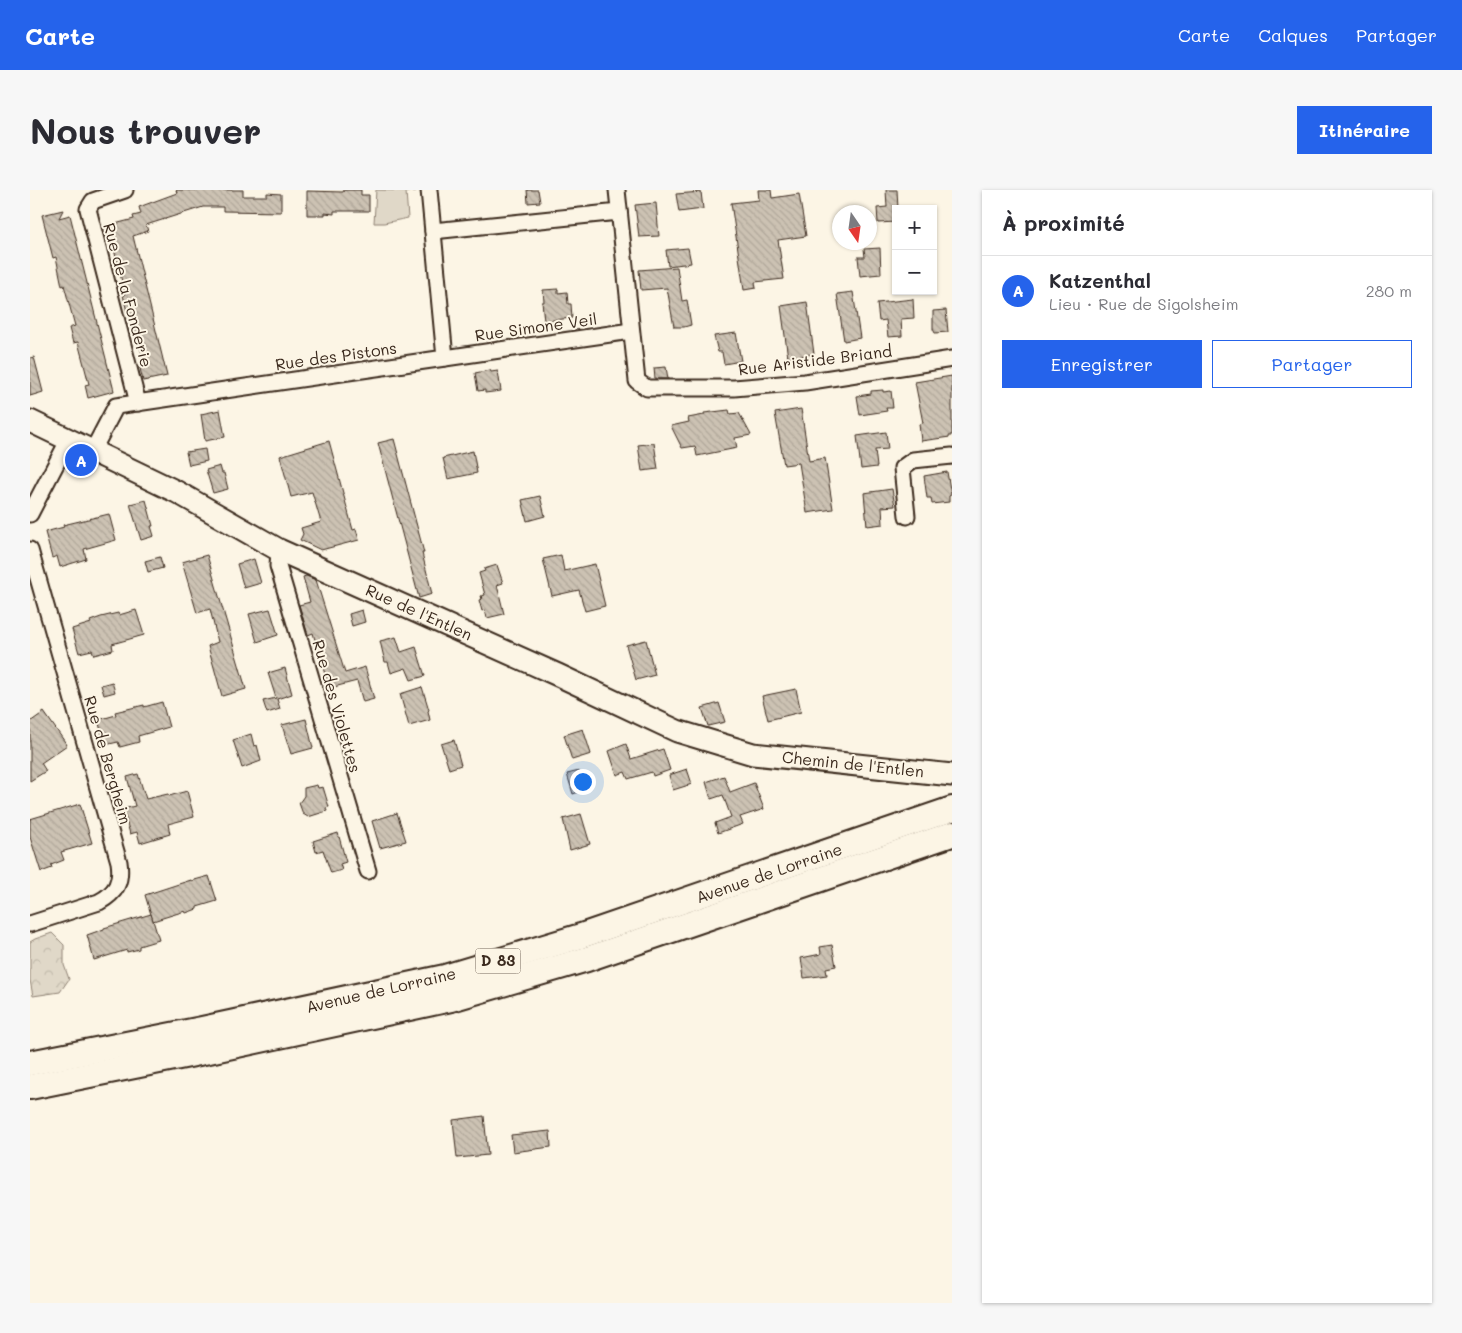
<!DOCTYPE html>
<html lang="fr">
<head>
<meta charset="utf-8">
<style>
  body { margin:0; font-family:Mali,sans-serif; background:#f7f7f7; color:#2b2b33 }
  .controls { position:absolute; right:15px; top:15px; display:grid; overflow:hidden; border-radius:0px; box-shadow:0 1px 4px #0004 }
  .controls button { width:45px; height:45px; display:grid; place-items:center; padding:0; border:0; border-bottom:1px solid #e1e1e2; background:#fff; color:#2b2b33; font:25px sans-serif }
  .compass { position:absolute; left:802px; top:15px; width:45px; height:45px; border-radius:50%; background:#fff; box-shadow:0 1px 4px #0004; rotate:167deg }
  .you { position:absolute; left:552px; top:591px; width:18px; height:18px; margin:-12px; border:4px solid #fff; border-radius:50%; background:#1a73e8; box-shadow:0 0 0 8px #1a73e833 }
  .badge { display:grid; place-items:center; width:32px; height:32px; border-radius:50%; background:#2563eb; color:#fff; font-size:16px; font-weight:700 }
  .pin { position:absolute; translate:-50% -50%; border:2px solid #fff; box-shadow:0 1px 5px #0006 }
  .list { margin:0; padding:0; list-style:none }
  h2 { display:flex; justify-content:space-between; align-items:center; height:65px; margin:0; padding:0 20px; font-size:21px }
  h2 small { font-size:16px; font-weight:400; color:#7c7c81 }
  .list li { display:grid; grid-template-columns:32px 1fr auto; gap:15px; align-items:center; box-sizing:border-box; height:70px; padding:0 20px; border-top:1px solid #e1e1e2 }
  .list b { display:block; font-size:19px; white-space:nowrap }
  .list p { margin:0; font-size:16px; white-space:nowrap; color:#7c7c81 }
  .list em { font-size:16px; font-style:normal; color:#7c7c81 }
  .actions { display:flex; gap:10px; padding:15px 20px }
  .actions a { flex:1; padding:11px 0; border:1px solid #2563eb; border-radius:0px; text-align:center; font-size:18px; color:#2563eb }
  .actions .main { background:#2563eb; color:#fff }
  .map { position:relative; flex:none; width:922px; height:1113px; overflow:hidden; border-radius:0px }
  header { display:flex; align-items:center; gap:30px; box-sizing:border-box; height:70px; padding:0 25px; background:#2563eb; color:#fff }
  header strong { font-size:24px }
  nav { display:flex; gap:28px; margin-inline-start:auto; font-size:18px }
  .intro { display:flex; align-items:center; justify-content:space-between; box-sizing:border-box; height:120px; padding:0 30px }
  h1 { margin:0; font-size:35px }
  .button { padding:12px 22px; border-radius:0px; background:#2563eb; color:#fff; font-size:18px; font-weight:700 }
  main { display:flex; gap:30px; padding:0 30px }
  aside { flex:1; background:#fff; border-radius:0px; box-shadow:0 1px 4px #0004 }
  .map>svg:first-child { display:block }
  .grass { fill:#e0d8c8; stroke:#8e8173 }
  .forest { fill:url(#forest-crowns); stroke:#8e8173 }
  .building { fill:url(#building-back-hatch); stroke:#3b2a1e }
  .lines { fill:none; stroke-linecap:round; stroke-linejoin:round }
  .street-casing { stroke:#3b2a1e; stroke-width:19 }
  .secondary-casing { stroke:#3b2a1e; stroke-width:25 }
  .primary-casing { stroke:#3b2a1e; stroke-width:28 }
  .street { stroke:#fcf5e5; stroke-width:15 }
  .secondary { stroke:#fcf5e5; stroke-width:21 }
  .primary { stroke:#fcf5e5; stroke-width:24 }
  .labels { text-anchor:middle; stroke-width:4; stroke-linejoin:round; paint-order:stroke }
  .shield { fill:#fcf5e5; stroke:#75675a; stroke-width:1 }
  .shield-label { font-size:15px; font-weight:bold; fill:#3b2a1e }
  .street-label { font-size:16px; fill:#3b2a1e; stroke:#fcf5e5 }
</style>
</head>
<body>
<header>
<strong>Carte</strong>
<nav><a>Carte</a><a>Calques</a><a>Partager</a></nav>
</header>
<div class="intro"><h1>Nous trouver</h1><a class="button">Itinéraire</a></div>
<main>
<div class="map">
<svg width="922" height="1113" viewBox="0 0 922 1113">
  <defs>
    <pattern id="forest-crowns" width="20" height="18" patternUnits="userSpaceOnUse" patternTransform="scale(1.25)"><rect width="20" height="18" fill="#e0d8c8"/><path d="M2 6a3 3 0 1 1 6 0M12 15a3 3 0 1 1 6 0" fill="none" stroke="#c1baab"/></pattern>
    <pattern id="building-back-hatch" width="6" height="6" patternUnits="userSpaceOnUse" patternTransform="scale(1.25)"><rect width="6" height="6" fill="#ccc2b3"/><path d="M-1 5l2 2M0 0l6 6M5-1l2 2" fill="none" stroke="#b0a79a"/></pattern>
  </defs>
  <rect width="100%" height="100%" fill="#fcf5e5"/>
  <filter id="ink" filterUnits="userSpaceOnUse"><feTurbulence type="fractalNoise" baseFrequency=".02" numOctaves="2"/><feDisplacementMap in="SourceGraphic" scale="10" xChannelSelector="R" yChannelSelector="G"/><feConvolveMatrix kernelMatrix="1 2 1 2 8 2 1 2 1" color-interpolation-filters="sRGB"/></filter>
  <g filter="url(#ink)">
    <!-- grass -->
    <path class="grass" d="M 346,0 L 386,1 L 376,2 L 378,28 L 354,33 L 344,33 Z"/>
    <!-- forest -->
    <path class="forest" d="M 22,743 L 34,755 L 34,775 L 39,789 L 30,802 L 3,806 L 0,790 L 0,752 L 5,749 Z"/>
    <!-- building -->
    <g class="building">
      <path d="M 146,0 L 213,0 L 213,6 L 237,6 L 237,3 L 251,4 L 251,22 L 193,21 L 193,17 L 173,17 L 116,35 L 118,41 L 103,46 L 137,186 L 113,191 L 109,174 L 114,172 L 108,148 L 106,149 L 99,121 L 97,122 L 93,105 L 95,104 L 82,51 L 77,52 L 73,37 L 104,29 L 103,26 L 111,24 L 109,17 L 147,3 Z"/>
      <path d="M 314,0 L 331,0 L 331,5 L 339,5 L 339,21 L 304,21 L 304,24 L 295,23 L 295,25 L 277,25 L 277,1 L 313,2 Z"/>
      <path d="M 497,0 L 508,0 L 510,12 L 498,13 Z"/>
      <path d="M 728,0 L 741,0 L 742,8 L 769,4 L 776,46 L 748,50 L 754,89 L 725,92 L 726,98 L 714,100 L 701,13 L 729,10 Z"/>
      <path d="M 856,0 L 867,0 L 868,19 L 866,19 L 866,32 L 848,33 L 847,18 L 857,17 Z"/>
      <path d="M 671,2 L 673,19 L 649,22 L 646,4 Z"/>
      <path d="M 626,13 L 629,46 L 609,47 L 605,15 Z"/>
      <path d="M 33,20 L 29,28 L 40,25 L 84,201 L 58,208 L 55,195 L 59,194 L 48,152 L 43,153 L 39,138 L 45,136 L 34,95 L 32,96 L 26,67 L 23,68 L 12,25 Z"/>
      <path d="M 658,58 L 661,73 L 638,76 L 636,60 Z"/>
      <path d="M 850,58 L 851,84 L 830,86 L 828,67 L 835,67 L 834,59 Z"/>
      <path d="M 647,77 L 652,111 L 657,110 L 661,135 L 654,137 L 644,137 L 637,98 L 611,100 L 609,80 Z"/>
      <path d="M 528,99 L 528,103 L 537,102 L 538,114 L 541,114 L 542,128 L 514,131 L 512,112 L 514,112 L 513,100 Z"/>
      <path d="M 823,102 L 830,148 L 814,151 L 807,104 Z"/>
      <path d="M 883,109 L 884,128 L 871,129 L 872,146 L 858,147 L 856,130 L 849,131 L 847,113 Z"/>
      <path d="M 777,112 L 784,164 L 758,168 L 751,116 Z"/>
      <path d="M 916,120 L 918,142 L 905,143 L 903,139 L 903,121 Z"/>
      <path d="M 706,143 L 711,171 L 694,174 L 692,162 L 688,162 L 684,146 Z"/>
      <path d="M 4,167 L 13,202 L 0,206 L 0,168 Z"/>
      <path d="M 636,177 L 638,189 L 625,189 L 624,178 Z"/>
      <path d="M 460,180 L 461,182 L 468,181 L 471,201 L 455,203 L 455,200 L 448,201 L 445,183 Z"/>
      <path d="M 922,186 L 922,245 L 920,245 L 920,247 L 891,251 L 889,234 L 893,233 L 885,192 Z"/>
      <path d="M 853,200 L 853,202 L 861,201 L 863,218 L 856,218 L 857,221 L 830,225 L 827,206 L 841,204 L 841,201 Z"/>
      <path d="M 771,219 L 779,271 L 795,268 L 803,319 L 777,323 L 769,273 L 754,275 L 745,223 Z"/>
      <path d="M 190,220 L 195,247 L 175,251 L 171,224 Z"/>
      <path d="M 699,220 L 700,224 L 709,223 L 721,245 L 705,248 L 707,258 L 667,266 L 665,256 L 652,258 L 641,236 L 659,232 L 658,228 L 674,225 L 674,223 Z"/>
      <path d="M 856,242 L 858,259 L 845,260 L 847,277 L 831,279 L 827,246 Z"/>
      <path d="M 364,249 L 394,363 L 392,363 L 402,404 L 389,408 L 348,253 Z"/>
      <path d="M 299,251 L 323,340 L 326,339 L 329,350 L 291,360 L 270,350 L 273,344 L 271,338 L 291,332 L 282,302 L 261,307 L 250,266 Z"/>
      <path d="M 624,253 L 628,279 L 612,281 L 608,255 Z"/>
      <path d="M 175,259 L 177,271 L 159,275 L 156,262 Z"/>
      <path d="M 443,261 L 447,283 L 418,289 L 413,268 Z"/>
      <path d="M 190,276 L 192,283 L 194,283 L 198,299 L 183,303 L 176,280 Z"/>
      <path d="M 917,282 L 921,305 L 919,306 L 919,312 L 902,314 L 901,308 L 897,308 L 894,286 Z"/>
      <path d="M 862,299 L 865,316 L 852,317 L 853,334 L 837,336 L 834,303 Z"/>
      <path d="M 510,306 L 515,326 L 497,331 L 492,310 Z"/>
      <path d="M 116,310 L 123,336 L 121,336 L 124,346 L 111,350 L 100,314 Z"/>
      <path d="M 79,324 L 86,350 L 54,359 L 56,369 L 30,377 L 27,366 L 22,368 L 15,342 L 34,337 L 33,335 Z"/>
      <path d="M 177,365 L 216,499 L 192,506 L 178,456 L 188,452 L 180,419 L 167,423 L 152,372 Z"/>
      <path d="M 531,365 L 534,381 L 565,374 L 575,416 L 555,421 L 549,400 L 522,406 L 513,369 Z"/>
      <path d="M 130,367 L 133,378 L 118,382 L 115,371 Z"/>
      <path d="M 224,369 L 231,393 L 214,398 L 207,374 Z"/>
      <path d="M 467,375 L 473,393 L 467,395 L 474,424 L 457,428 L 455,420 L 452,421 L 449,410 L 452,409 L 451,406 L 455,405 L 449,383 L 455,381 L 454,379 Z"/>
      <path d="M 276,386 L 286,390 L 315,483 L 335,477 L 344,509 L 333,512 L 327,491 L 296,499 L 294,489 L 296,488 L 283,443 L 278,445 L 269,415 L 280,412 L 273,387 Z"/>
      <path d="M 240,419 L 248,445 L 227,452 L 219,424 Z"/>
      <path d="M 106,420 L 114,445 L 82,454 L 83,460 L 64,465 L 62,460 L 49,463 L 42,439 L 61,433 L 60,431 L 71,427 L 88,423 L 89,425 Z"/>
      <path d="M 332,420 L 335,432 L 322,436 L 319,424 Z"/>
      <path d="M 366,447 L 371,462 L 386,457 L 395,486 L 381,490 L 376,478 L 361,483 L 358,472 L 355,472 L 350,451 Z"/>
      <path d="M 616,450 L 625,485 L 606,490 L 596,455 Z"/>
      <path d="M 255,478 L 262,504 L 247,509 L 250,519 L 237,523 L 233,511 L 246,508 L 238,483 Z"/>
      <path d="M 82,492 L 85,502 L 74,505 L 71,495 Z"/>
      <path d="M 392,497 L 399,520 L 398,521 L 400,530 L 379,536 L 370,504 Z"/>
      <path d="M 766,499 L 771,522 L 738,530 L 732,506 Z"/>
      <path d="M 132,512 L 139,537 L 108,546 L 109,552 L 90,557 L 88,552 L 75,555 L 68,530 L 86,525 L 85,522 L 114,515 L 114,517 Z"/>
      <path d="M 689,513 L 695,532 L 678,536 L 672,518 Z"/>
      <path d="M 14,522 L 37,555 L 11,573 L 16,581 L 0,591 L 0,532 Z"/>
      <path d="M 276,529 L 283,558 L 261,564 L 252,535 Z"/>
      <path d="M 553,539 L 561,564 L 542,570 L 534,545 Z"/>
      <path d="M 221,544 L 224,556 L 227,555 L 231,571 L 212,578 L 203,550 Z"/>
      <path d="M 424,550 L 431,575 L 419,579 L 411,554 Z"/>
      <path d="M 596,554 L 601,569 L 633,559 L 640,580 L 623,586 L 622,582 L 598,589 L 595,582 L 587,585 L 579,561 Z"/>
      <path d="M 657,579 L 662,594 L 643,600 L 639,585 Z"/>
      <path d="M 549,581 L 554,600 L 543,604 L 537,584 Z"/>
      <path d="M 108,584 L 116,609 L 138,604 L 139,606 L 157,601 L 164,627 L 138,634 L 140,644 L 110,653 L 107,642 L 100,644 L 93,619 L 105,616 L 97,587 Z"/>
      <path d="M 694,586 L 700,602 L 724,593 L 734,619 L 710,627 L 713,634 L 688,643 L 685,633 L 701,627 L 693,605 L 681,609 L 676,592 Z"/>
      <path d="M 287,595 L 288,598 L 293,597 L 299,617 L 296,618 L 297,621 L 278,627 L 273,624 L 269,613 L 274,606 L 274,598 Z"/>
      <path d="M 50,614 L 62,653 L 31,662 L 34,670 L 21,675 L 22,678 L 11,682 L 0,647 L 0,629 Z"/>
      <path d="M 367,623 L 376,651 L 350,658 L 342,631 Z"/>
      <path d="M 551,624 L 560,654 L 540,660 L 533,629 Z"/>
      <path d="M 308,643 L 316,672 L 310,674 L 312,680 L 301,683 L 293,660 L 286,662 L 283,651 Z"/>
      <path d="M 179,686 L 187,711 L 167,717 L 167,719 L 156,723 L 155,721 L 123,731 L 115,705 L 161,690 L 161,691 Z"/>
      <path d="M 121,724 L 129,750 L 109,756 L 109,759 L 97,762 L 97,760 L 64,770 L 57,745 L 74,739 L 74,738 Z"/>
      <path d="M 802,755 L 806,776 L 796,778 L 797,785 L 774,788 L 771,768 L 791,764 L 790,757 Z"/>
      <path d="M 454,926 L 458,965 L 427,968 L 423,930 Z"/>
      <path d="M 520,941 L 521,957 L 483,962 L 481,945 Z"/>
    </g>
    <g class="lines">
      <!-- street casing -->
      <g class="street-casing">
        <g id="street">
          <path d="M 95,0 L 63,11 L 58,19 L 108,213"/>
          <path d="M 587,0 L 607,191 L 617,198 L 704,198 L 775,192 L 922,169"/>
          <path d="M 403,41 L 589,22"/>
          <path d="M 415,168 L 601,141"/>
          <path d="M 63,260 L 86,216 L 415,168 L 399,0"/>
          <path d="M 0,324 L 39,249"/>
          <path d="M 877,326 L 872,278 L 883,270 L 922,266"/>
          <path d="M 0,360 L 89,672 C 92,692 86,703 69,712 L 0,734"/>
          <path d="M 249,360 L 248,376 L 338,681"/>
        </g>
      </g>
      <!-- secondary casing -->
      <g class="secondary-casing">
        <path id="secondary" d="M 0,231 L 147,302 L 249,360 L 528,485 L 647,541 L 723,564 L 922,585"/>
      </g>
      <!-- primary casing -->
      <g class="primary-casing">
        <g id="primary">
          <path d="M 0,873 L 172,839 L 415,787 L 551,746 L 922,619"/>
          <path d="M 0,897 L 179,861 L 421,809 L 557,769 L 922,644"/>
        </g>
      </g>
      <!-- street -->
      <use href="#street" class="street"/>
      <!-- secondary -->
      <use href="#secondary" class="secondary"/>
      <!-- primary -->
      <use href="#primary" class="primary"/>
    </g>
  </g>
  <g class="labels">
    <!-- shield labels -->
    <rect class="shield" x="445.5" y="758.5" width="45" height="25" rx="4"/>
    <g class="shield-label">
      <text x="468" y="776">D 83</text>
    </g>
    <!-- street labels -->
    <g class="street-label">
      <text transform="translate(98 105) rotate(75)" y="6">Rue de la Fonderie</text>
      <text transform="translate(506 137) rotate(-8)" y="6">Rue Simone Veil</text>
      <text transform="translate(306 166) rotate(-8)" y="6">Rue des Pistons</text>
      <text transform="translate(785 170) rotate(-7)" y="6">Rue Aristide Briand</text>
      <text transform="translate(389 422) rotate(24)" y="6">Rue de l'Entlen</text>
      <text transform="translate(307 516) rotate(74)" y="6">Rue des Violettes</text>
      <text transform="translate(78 570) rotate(74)" y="6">Rue de Bergheim</text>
      <text transform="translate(823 574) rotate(6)" y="6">Chemin de l'Entlen</text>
      <text transform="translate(739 683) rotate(-19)" y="6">Avenue de Lorraine</text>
      <text transform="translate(351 800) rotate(-13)" y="6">Avenue de Lorraine</text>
    </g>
  </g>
</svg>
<div class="controls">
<button>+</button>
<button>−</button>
</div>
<svg class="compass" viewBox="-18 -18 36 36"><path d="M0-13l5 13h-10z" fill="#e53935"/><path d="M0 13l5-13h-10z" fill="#7c7c81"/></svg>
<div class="you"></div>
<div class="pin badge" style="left:51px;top:270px">A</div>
</div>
<aside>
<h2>À proximité<small></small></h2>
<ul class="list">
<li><span class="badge">A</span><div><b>Katzenthal</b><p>Lieu · Rue de Sigolsheim</p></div><em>280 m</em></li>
</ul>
<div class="actions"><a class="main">Enregistrer</a><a>Partager</a></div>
</aside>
</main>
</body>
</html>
